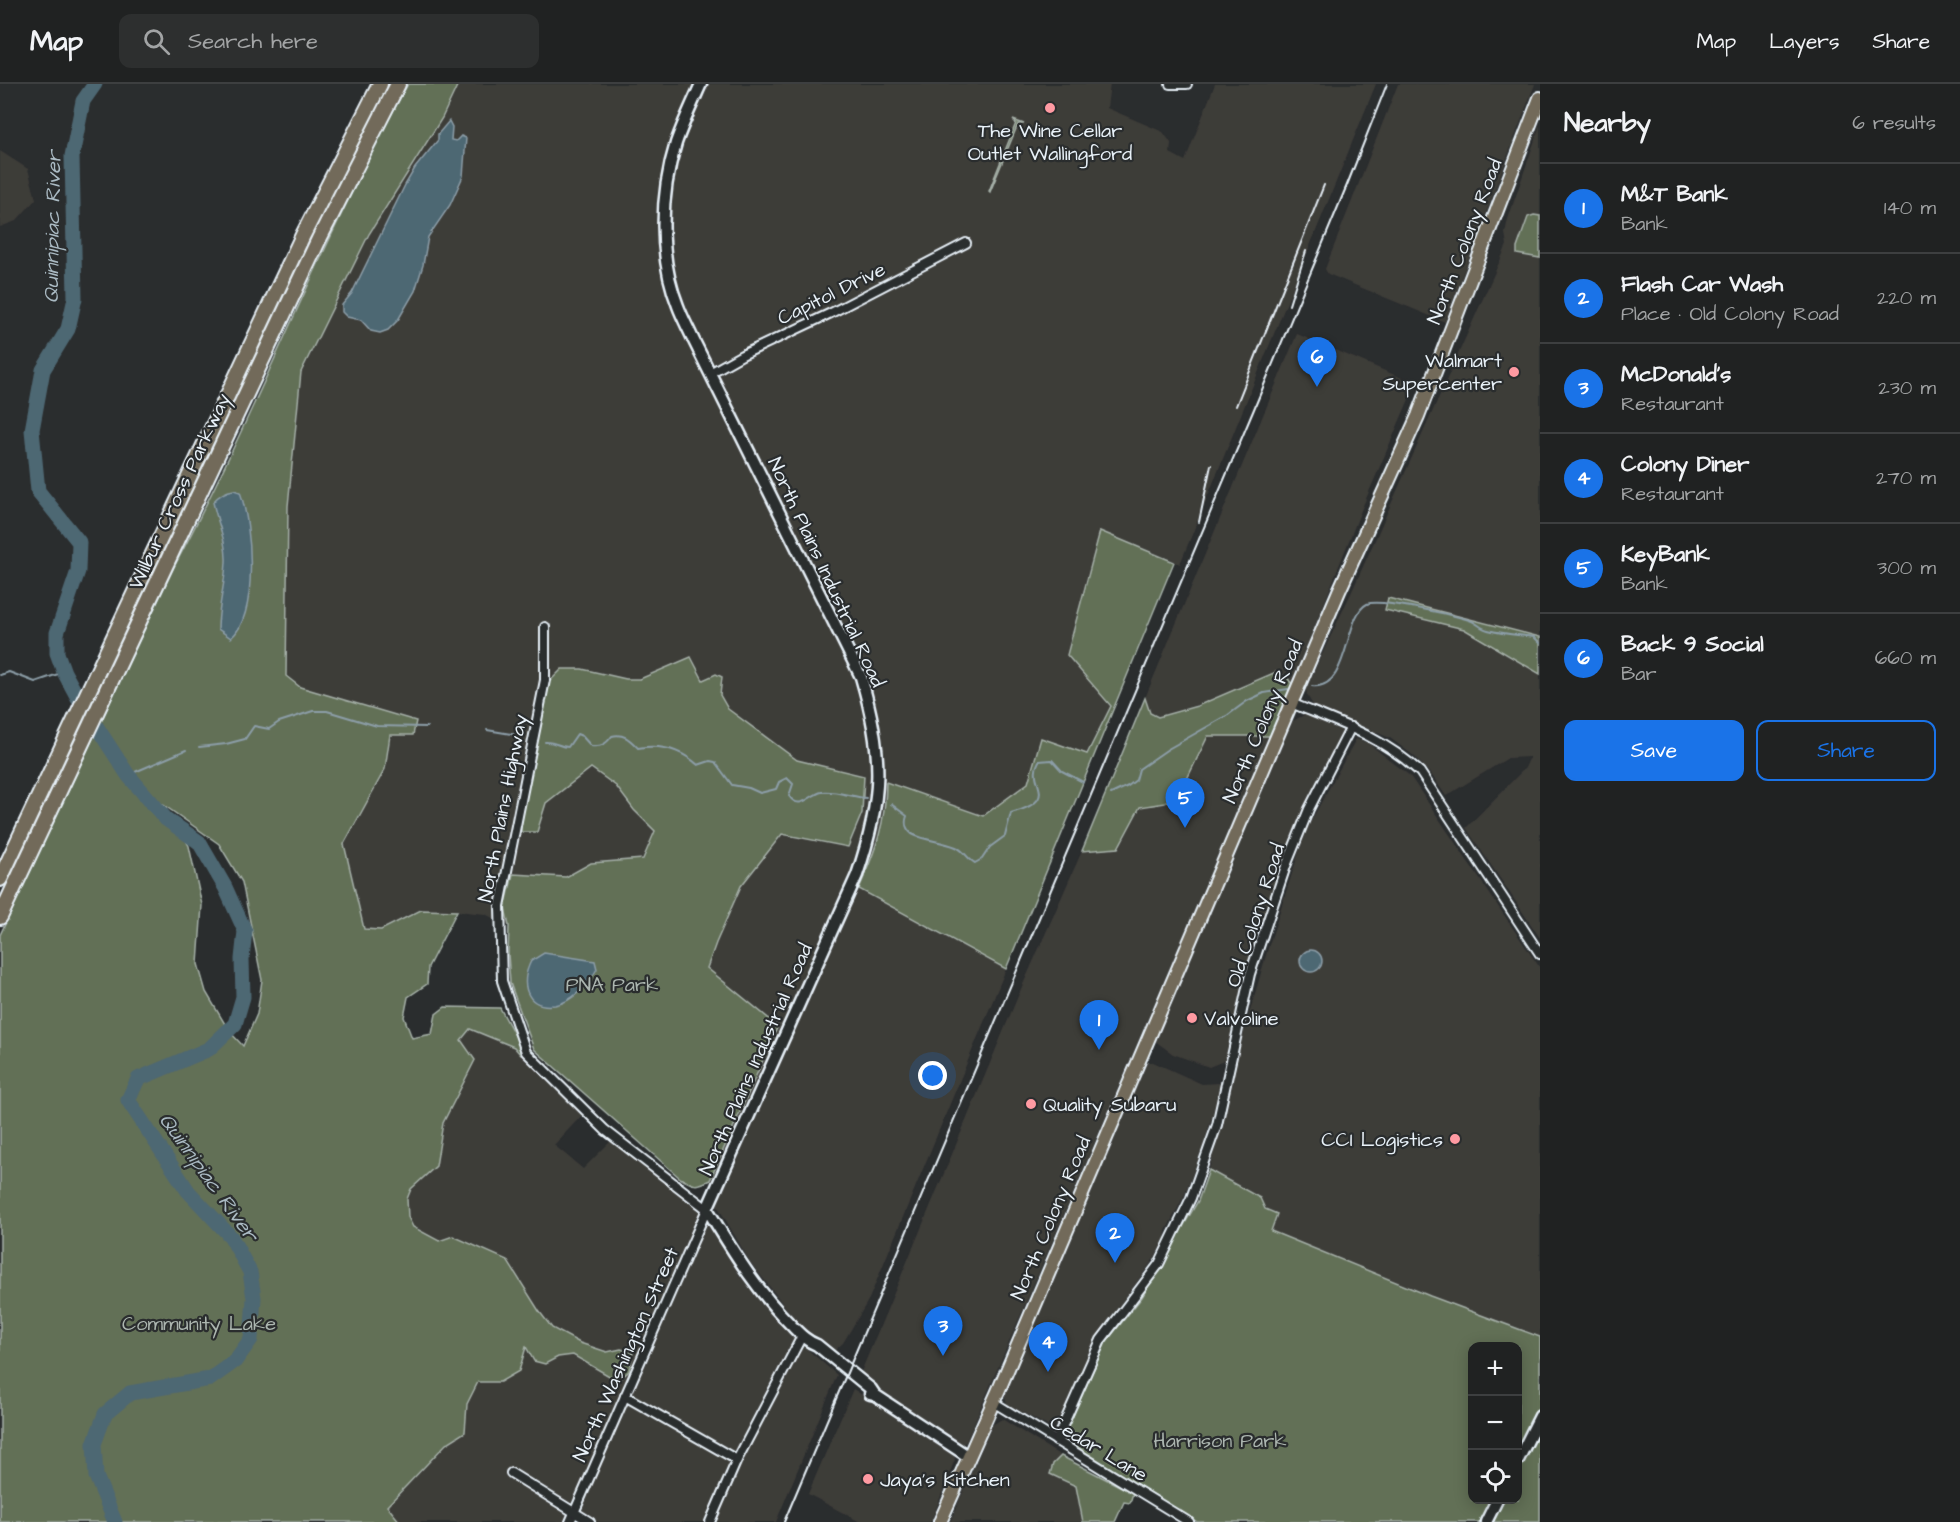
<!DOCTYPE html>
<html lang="en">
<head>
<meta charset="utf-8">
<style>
  body { margin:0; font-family:"Architects Daughter",sans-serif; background:#2d2f2f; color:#f1f3f6 }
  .controls { position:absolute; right:18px; bottom:18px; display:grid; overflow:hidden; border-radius:12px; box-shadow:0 3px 15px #0003 }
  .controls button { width:54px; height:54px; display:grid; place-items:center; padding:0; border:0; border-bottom:2px solid #3d3f40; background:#202222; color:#f1f3f6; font:30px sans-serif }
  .you { position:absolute; left:933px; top:992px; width:21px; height:21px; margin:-15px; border:4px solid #fff; border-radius:50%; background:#1a73e8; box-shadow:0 0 0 9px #1a73e833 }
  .badge { display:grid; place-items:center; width:39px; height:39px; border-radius:50%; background:#1a73e8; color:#fff; font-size:20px; font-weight:700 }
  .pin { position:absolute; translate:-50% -50px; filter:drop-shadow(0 2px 3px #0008) }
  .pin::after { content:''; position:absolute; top:32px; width:21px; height:18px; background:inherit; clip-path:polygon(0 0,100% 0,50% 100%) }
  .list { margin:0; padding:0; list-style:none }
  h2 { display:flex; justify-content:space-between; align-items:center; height:78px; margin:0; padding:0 24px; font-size:26px }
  h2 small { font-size:20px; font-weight:400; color:#a2a4a5 }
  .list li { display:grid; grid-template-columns:39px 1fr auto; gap:18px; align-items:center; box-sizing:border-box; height:90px; padding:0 24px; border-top:2px solid #3d3f40 }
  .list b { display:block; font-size:22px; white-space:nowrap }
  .list p { margin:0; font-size:20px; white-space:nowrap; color:#a2a4a5 }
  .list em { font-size:20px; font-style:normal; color:#a2a4a5 }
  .actions { display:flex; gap:12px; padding:18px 24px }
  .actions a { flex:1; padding:14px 0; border:2px solid #1a73e8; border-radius:12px; text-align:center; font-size:21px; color:#1a73e8 }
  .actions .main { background:#1a73e8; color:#fff }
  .icon { flex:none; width:33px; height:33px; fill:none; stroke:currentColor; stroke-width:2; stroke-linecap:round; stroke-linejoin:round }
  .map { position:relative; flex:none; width:1540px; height:1438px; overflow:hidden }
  header { display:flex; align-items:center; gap:36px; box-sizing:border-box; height:84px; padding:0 30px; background:#202222; border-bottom:2px solid #3d3f40 }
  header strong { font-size:28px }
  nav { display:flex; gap:33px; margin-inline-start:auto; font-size:21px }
  .search { width:420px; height:54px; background:#2d2f2f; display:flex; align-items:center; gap:15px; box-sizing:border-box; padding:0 21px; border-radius:12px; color:#a2a4a5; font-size:22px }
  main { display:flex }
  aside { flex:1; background:#202222 }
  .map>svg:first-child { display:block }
  .built { fill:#3e3c39 }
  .green { fill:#626f57; stroke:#a5b0a8; stroke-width:1.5; fill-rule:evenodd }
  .water { fill:#4e6773; stroke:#8c9ea8; stroke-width:1.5 }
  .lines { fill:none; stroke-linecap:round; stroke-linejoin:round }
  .stream { stroke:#8c9ea8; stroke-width:2 }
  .river { stroke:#4e6773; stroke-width:15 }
  .street-casing { stroke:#e8f1f8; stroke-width:12 }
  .secondary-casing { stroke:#e8f1f8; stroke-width:15 }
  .primary-casing { stroke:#e8f1f8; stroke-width:16 }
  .highway-casing { stroke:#e8f1f8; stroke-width:18 }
  .street { stroke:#2a2d2e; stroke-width:8 }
  .secondary { stroke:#2a2d2e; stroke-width:10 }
  .primary { stroke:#726b5a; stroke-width:12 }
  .highway { stroke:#726b5a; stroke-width:14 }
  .rail { stroke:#e8f1f8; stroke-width:2 }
  .poi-dot { fill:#ff9aa2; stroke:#2a2d2e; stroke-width:2 }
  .labels { text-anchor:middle; stroke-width:4.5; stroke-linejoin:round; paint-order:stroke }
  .poi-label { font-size:20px; fill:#e8f1f8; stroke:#2a2d2e; text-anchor:start }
  .street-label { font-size:20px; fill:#e8f1f8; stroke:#2a2d2e }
  .park-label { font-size:20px; fill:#acb6b0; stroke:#2a2d2e }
  .water-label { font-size:21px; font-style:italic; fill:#aabac3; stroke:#2a2d2e }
</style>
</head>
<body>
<header>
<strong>Map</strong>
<div class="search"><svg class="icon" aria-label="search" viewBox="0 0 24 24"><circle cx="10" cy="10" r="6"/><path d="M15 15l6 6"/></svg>Search here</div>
<nav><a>Map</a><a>Layers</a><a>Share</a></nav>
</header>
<main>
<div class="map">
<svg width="1540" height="1438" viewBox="0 0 1540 1438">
  <rect width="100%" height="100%" fill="#2a2d2e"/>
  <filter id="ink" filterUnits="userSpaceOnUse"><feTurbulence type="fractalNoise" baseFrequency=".0167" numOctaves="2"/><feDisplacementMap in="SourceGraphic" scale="12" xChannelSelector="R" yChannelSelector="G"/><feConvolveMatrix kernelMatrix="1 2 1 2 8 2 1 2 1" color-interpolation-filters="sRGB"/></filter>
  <g filter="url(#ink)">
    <!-- built -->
    <g class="built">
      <path d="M 458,0 L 1110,0 L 1107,24 L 1163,48 L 1171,59 L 1170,69 L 1185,77 L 1215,0 L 1376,0 L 1180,480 L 1100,447 L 1111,622 L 1086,670 L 1041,655 L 1028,699 L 983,732 L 886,698 L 886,723 L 878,760 L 859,805 L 1006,885 L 869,1215 L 843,1259 L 834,1267 L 801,1243 L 750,1178 L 717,1121 L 710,1096 L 778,942 L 509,842 L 485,830 L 457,827 L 421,826 L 381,846 L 364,846 L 344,760 L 385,685 L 390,651 L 416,638 L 300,603 L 286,592 L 288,422 L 301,288 L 369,150 L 442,34 Z"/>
      <path d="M 1398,0 L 1535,0 L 1445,238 L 1328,190 L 1325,185 Z"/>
      <path d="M 1540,41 L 1540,553 L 1388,514 L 1385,525 L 1464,545 L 1540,590 L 1540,854 L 1466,744 L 1525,684 L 1530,673 L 1508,674 L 1446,712 L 1433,693 L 1414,672 L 1390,654 L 1314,623 L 1307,611 L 1306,604 L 1353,505 L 1507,161 L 1505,149 L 1508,135 Z"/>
      <path d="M 0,67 L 28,85 L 36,115 L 16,137 L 0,143 Z"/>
      <path d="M 1297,250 L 1409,297 L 1413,306 L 1362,424 L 1292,600 L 1287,593 L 1158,633 L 1150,629 L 1145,614 Z"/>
      <path d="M 1304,631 L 1309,631 L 1343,648 L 1295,750 L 1251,877 L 1226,976 L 1209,983 L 1173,970 L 1155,957 L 1250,729 L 1291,638 Z"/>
      <path d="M 1208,652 L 1270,652 L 966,1358 L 962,1360 L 942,1353 L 864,1294 L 861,1288 L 1021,905 L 1082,767 L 1118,764 L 1140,723 L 1165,719 L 1184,701 Z"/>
      <path d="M 1356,655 L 1368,659 L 1410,692 L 1540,884 L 1540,1253 L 1430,1212 L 1270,1147 L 1277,1130 L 1265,1125 L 1209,1086 L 1239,965 L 1269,861 L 1306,746 Z"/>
      <path d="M 469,944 L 514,963 L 520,969 L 520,961 L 584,1029 L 554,1061 L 583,1085 L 613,1055 L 696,1120 L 710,1137 L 740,1192 L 791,1251 L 837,1291 L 776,1438 L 400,1438 L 387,1422 L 446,1360 L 465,1348 L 467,1320 L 478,1298 L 500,1298 L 526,1263 L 545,1280 L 558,1273 L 573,1271 L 618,1297 L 629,1287 L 633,1268 L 621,1265 L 607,1268 L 580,1259 L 552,1244 L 539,1227 L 439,1157 L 413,1143 L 408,1133 L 407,1115 L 411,1105 L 436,1082 L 443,1039 L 456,1009 L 460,956 Z"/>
      <path d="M 1147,978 L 1153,978 L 1202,1000 L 1219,999 L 1221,1002 L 1203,1063 L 1185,1110 L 1166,1147 L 1165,1155 L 1153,1176 L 1096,1254 L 1058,1339 L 1051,1344 L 1007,1320 L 1004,1311 Z"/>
      <path d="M 853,1305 L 953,1369 L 955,1375 L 931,1438 L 860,1438 L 808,1410 Z"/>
      <path d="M 1002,1335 L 1061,1372 L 1053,1380 L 1076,1402 L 1083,1438 L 950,1438 L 992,1341 Z"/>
    </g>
    <!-- green -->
    <g class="green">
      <path d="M 408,0 L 458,0 L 442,34 L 369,150 L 301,288 L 288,422 L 286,592 L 300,603 L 416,637 L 413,651 L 390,651 L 385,685 L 344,760 L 364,845 L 381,846 L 421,826 L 457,827 L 428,883 L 427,900 L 408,913 L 404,933 L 412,954 L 432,950 L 436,930 L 445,923 L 500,924 L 520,961 L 520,970 L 514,963 L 470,945 L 461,956 L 475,976 L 443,1039 L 436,1082 L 411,1105 L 407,1115 L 408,1133 L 413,1143 L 439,1157 L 453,1152 L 507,1176 L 539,1227 L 552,1244 L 580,1259 L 607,1268 L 621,1265 L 633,1268 L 629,1287 L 618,1297 L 573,1271 L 558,1273 L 545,1280 L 534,1277 L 526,1263 L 519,1287 L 500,1298 L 478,1298 L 467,1320 L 465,1348 L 446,1360 L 387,1422 L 400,1438 L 0,1438 L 0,851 L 174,483 C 258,325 321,157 408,0 ZM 148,710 L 219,760 L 242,798 L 262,896 L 257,930 L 243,962 L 229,947 L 206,908 L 198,880 L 202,821 L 189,762 L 175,737 L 151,717 Z"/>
      <path d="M 1013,36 L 1024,40 L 1018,40 L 990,108 L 989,107 L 1016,39 Z"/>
      <path d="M 1534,131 L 1540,132 L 1540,174 L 1517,170 L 1517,164 L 1528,133 Z"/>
      <path d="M 1100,447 L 1174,478 L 1006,885 L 859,805 C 875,767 886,740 886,698 L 983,732 L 1028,699 L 1041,654 L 1087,670 L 1111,622 L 1067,571 Z"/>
      <path d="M 1388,514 L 1540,553 L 1540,590 L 1464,545 L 1385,526 Z"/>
      <path d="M 691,573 L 703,596 L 716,590 L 722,593 L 720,611 L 728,625 L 797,676 L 864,692 L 862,729 L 848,763 L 782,750 L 741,802 L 716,859 L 707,884 L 778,942 L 710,1096 C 696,1103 694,1102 680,1094 L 534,965 L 510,899 L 508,870 L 509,842 L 505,824 L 513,790 L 566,793 L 591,779 L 643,775 L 655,747 L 634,726 L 616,702 L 591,684 L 546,719 L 537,748 L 521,748 L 521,736 L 549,598 L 562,585 L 582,585 L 626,595 L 640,595 Z"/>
      <path d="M 1276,588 L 1287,593 L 1292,600 L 1270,652 L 1208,652 L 1184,701 L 1165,719 L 1140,723 L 1118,764 L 1082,767 L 1145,614 L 1150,629 L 1158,633 L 1197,622 Z"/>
      <path d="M 1209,1086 L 1260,1114 L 1265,1125 L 1277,1130 L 1271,1147 L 1430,1212 L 1540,1253 L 1540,1322 L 1518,1365 L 1518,1262 L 1472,1262 L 1472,1416 L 1491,1416 L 1481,1438 L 1197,1438 L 1063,1354 L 1106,1258 L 1142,1213 L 1198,1117 Z"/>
      <path d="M 1540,1341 L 1540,1438 L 1490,1438 L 1502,1416 L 1518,1416 L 1518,1385 Z"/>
      <path d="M 1061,1372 L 1133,1409 L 1130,1419 L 1124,1418 L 1115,1438 L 1083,1438 L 1076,1402 L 1050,1390 L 1053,1380 Z"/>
    </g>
    <!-- water -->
    <g class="water">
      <path d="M 449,37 L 452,43 L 451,56 L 456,57 L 461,52 L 466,54 L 463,92 L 450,121 L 428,153 L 423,181 L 415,207 L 398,236 L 388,246 L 380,249 L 371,247 L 361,236 L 347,233 L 342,228 L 342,221 L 352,209 L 405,101 L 415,84 L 438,56 L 438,50 Z"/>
      <path d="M 234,406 L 240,408 C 252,441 259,530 231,554 L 218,545 C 218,522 225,501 226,478 C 227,458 217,438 213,418 C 219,411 225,407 234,406 Z"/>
      <circle cx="1311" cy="877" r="11"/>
      <path d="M 544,869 L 595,877 L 597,885 C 589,899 573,918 555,921 C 525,925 520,899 531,877 Z"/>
    </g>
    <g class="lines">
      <!-- stream -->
      <g class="stream">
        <path d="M 0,591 L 9,588 L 35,598 L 64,588"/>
        <path d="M 1312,602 C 1350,607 1344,531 1367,520 C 1379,514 1457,532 1472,537 C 1478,540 1482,545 1488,546 C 1503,550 1519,551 1534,553 L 1540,559"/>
        <path d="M 487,646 L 523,652"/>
        <path d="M 545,658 C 555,657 559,663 568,663 L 577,650 L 582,652 L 591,662 C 602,663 606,660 612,652 C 624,649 630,656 638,664 C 660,660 680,665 698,681 L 710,677 L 715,678 L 732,701 L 749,704 L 760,709 L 776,705 L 779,698 L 787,694 L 793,700 L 789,712 C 800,728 810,710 822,708 C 833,706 854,713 866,714"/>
        <path d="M 199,663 L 226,660 L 245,655 L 254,642 L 269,645 L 279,638 L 313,627 L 327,627 L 377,642 L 427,643"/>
        <path d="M 128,691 L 186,666"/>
        <path d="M 1111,710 L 1128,702 L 1136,696 L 1139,685 L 1168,665 L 1228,631 L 1247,617 L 1264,609 L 1288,605"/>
        <path d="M 891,720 L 907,732 C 904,740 906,745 912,750 C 926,757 942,757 956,763 C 965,767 967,775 975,779 L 982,775 L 990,763 L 1005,752 L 1011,729 C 1064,714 1025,700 1039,677 L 1052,676 L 1062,687 L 1083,698"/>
      </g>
      <!-- river -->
      <path class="river" d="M 95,0 L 83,17 L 72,72 L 75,214 L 68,245 L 43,286 L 32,346 L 38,407 L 79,458 L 78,487 L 57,549 L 57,569 L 64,588 L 78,614 L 128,691 L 166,735 L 199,758 L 225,803 L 245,847 L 242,875 L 243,913 L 235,940 L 209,965 L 138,995 L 128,1016 L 188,1107 L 231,1153 L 250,1188 L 254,1214 L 251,1255 L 235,1277 L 210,1295 L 130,1309 L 105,1330 L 94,1360 L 96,1392 L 115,1438"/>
      <!-- street casing -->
      <g class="street-casing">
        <g id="street">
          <path d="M 1170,0 L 1187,0"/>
          <path d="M 710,289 L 742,271 L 831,229 L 966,159"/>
          <path d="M 545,543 L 545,596 L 500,822 L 502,897 L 526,968 L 605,1046 L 707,1125 L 570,1438"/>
          <path d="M 1291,619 C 1339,639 1381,652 1420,688 L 1540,870"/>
          <path d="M 625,1312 L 737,1376"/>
          <path d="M 993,1318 L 1189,1438"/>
          <path d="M 1056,1357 L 1101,1256 L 1159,1180 L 1191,1114 L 1217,1041 L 1250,890 L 1286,782 L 1309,725 L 1351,643"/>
          <path d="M 511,1389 L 590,1438"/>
          <path d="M 710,1438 L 737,1376 L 802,1252"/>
        </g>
      </g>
      <!-- secondary casing -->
      <g class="secondary-casing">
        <g id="secondary">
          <path d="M 701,0 C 692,20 683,39 676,59 C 660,110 658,172 678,222 C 682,233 688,244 693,255 L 861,593 C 884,671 883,715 857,791 L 707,1125 C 733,1167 756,1206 791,1241 C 799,1249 806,1257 817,1261 L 871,1305 L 875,1311"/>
          <path d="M 870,1310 L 875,1311 L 969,1373"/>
          <path d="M 1518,1376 L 1540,1332"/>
          <path d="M 1486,1438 L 1497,1416"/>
        </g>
      </g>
      <!-- primary casing -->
      <g class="primary-casing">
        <path id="primary" d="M 940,1438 L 1000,1303 L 1339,507 L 1418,332 L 1540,14"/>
      </g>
      <!-- highway casing -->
      <g class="highway-casing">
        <g id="highway">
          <path d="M 0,795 L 303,151 L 380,0"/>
          <path d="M 0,833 L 319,155 L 398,0"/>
        </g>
      </g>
      <!-- street -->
      <use href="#street" class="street"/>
      <!-- secondary -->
      <use href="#secondary" class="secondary"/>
      <!-- primary -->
      <use href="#primary" class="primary"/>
      <!-- highway -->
      <use href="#highway" class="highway"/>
      <!-- rail -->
      <g class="rail">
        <path d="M 1289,221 L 1306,167"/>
        <path d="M 1236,322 L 1324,101"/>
        <path d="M 1199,438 L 1211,381"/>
        <path d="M 784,1438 L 1254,325 L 1347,101 L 1387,0"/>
      </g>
    </g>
  </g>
  <!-- markers -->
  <g class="poi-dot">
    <circle cx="1050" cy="24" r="6"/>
    <circle cx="1514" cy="288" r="6"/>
    <circle cx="1192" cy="934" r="6"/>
    <circle cx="1031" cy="1020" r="6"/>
    <circle cx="1455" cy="1055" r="6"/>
    <circle cx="868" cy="1395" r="6"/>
  </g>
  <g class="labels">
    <!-- poi labels -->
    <g class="poi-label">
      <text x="1050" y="53" text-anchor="middle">The Wine Cellar<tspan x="1050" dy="23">Outlet Wallingford</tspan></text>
      <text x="1502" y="283" text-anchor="end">Walmart<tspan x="1502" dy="23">Supercenter</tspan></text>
      <text x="1204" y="941">Valvoline</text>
      <text x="1043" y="1027">Quality Subaru</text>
      <text x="1443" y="1062" text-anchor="end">CCI Logistics</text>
      <text x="880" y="1402">Jaya’s Kitchen</text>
    </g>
    <!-- street labels -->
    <g class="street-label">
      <text transform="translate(1464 157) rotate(-69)" y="7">North Colony Road</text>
      <text transform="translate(831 209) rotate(-26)" y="7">Capitol Drive</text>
      <text transform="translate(179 407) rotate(-65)" y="7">Wilbur Cross Parkway</text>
      <text transform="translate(827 488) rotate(65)" y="7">North Plains Industrial Road</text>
      <text transform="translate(1262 637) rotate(-67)" y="7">North Colony Road</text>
      <text transform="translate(502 724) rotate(-79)" y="7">North Plains Highway</text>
      <text transform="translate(1255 831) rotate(-72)" y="7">Old Colony Road</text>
      <text transform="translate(755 975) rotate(-66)" y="7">North Plains Industrial Road</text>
      <text transform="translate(1050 1134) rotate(-67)" y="7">North Colony Road</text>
      <text transform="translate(625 1270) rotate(-66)" y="7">North Washington Street</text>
      <text transform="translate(1099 1364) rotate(31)" y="7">Cedar Lane</text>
    </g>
    <!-- park labels -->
    <g class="park-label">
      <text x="612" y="907">PNA Park</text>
      <text x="199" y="1246">Community Lake</text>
      <text x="1220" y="1363">Harrison Park</text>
    </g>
    <!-- water labels -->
    <g class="water-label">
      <text transform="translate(52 143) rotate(-89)" y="7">Quinnipiac River</text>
      <text transform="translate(209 1093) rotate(54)" y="7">Quinnipiac River</text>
    </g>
  </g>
</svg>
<div class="controls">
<button>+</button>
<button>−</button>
<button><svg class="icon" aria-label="locate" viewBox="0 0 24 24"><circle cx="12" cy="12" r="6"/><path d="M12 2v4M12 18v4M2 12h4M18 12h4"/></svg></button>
</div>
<div class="you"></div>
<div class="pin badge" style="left:1099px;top:966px">1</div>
<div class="pin badge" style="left:1115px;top:1179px">2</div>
<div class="pin badge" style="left:943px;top:1272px">3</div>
<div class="pin badge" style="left:1048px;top:1288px">4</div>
<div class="pin badge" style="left:1185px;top:744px">5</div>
<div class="pin badge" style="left:1317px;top:303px">6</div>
</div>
<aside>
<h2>Nearby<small>6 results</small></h2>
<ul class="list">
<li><span class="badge">1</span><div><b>M&amp;T Bank</b><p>Bank</p></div><em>140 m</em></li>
<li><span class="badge">2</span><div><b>Flash Car Wash</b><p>Place · Old Colony Road</p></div><em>220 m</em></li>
<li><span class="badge">3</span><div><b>McDonald's</b><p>Restaurant</p></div><em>230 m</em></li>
<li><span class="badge">4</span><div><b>Colony Diner</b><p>Restaurant</p></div><em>270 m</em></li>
<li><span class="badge">5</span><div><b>KeyBank</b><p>Bank</p></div><em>300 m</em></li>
<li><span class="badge">6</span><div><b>Back 9 Social</b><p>Bar</p></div><em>660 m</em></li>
</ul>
<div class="actions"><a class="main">Save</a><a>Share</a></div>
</aside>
</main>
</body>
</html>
